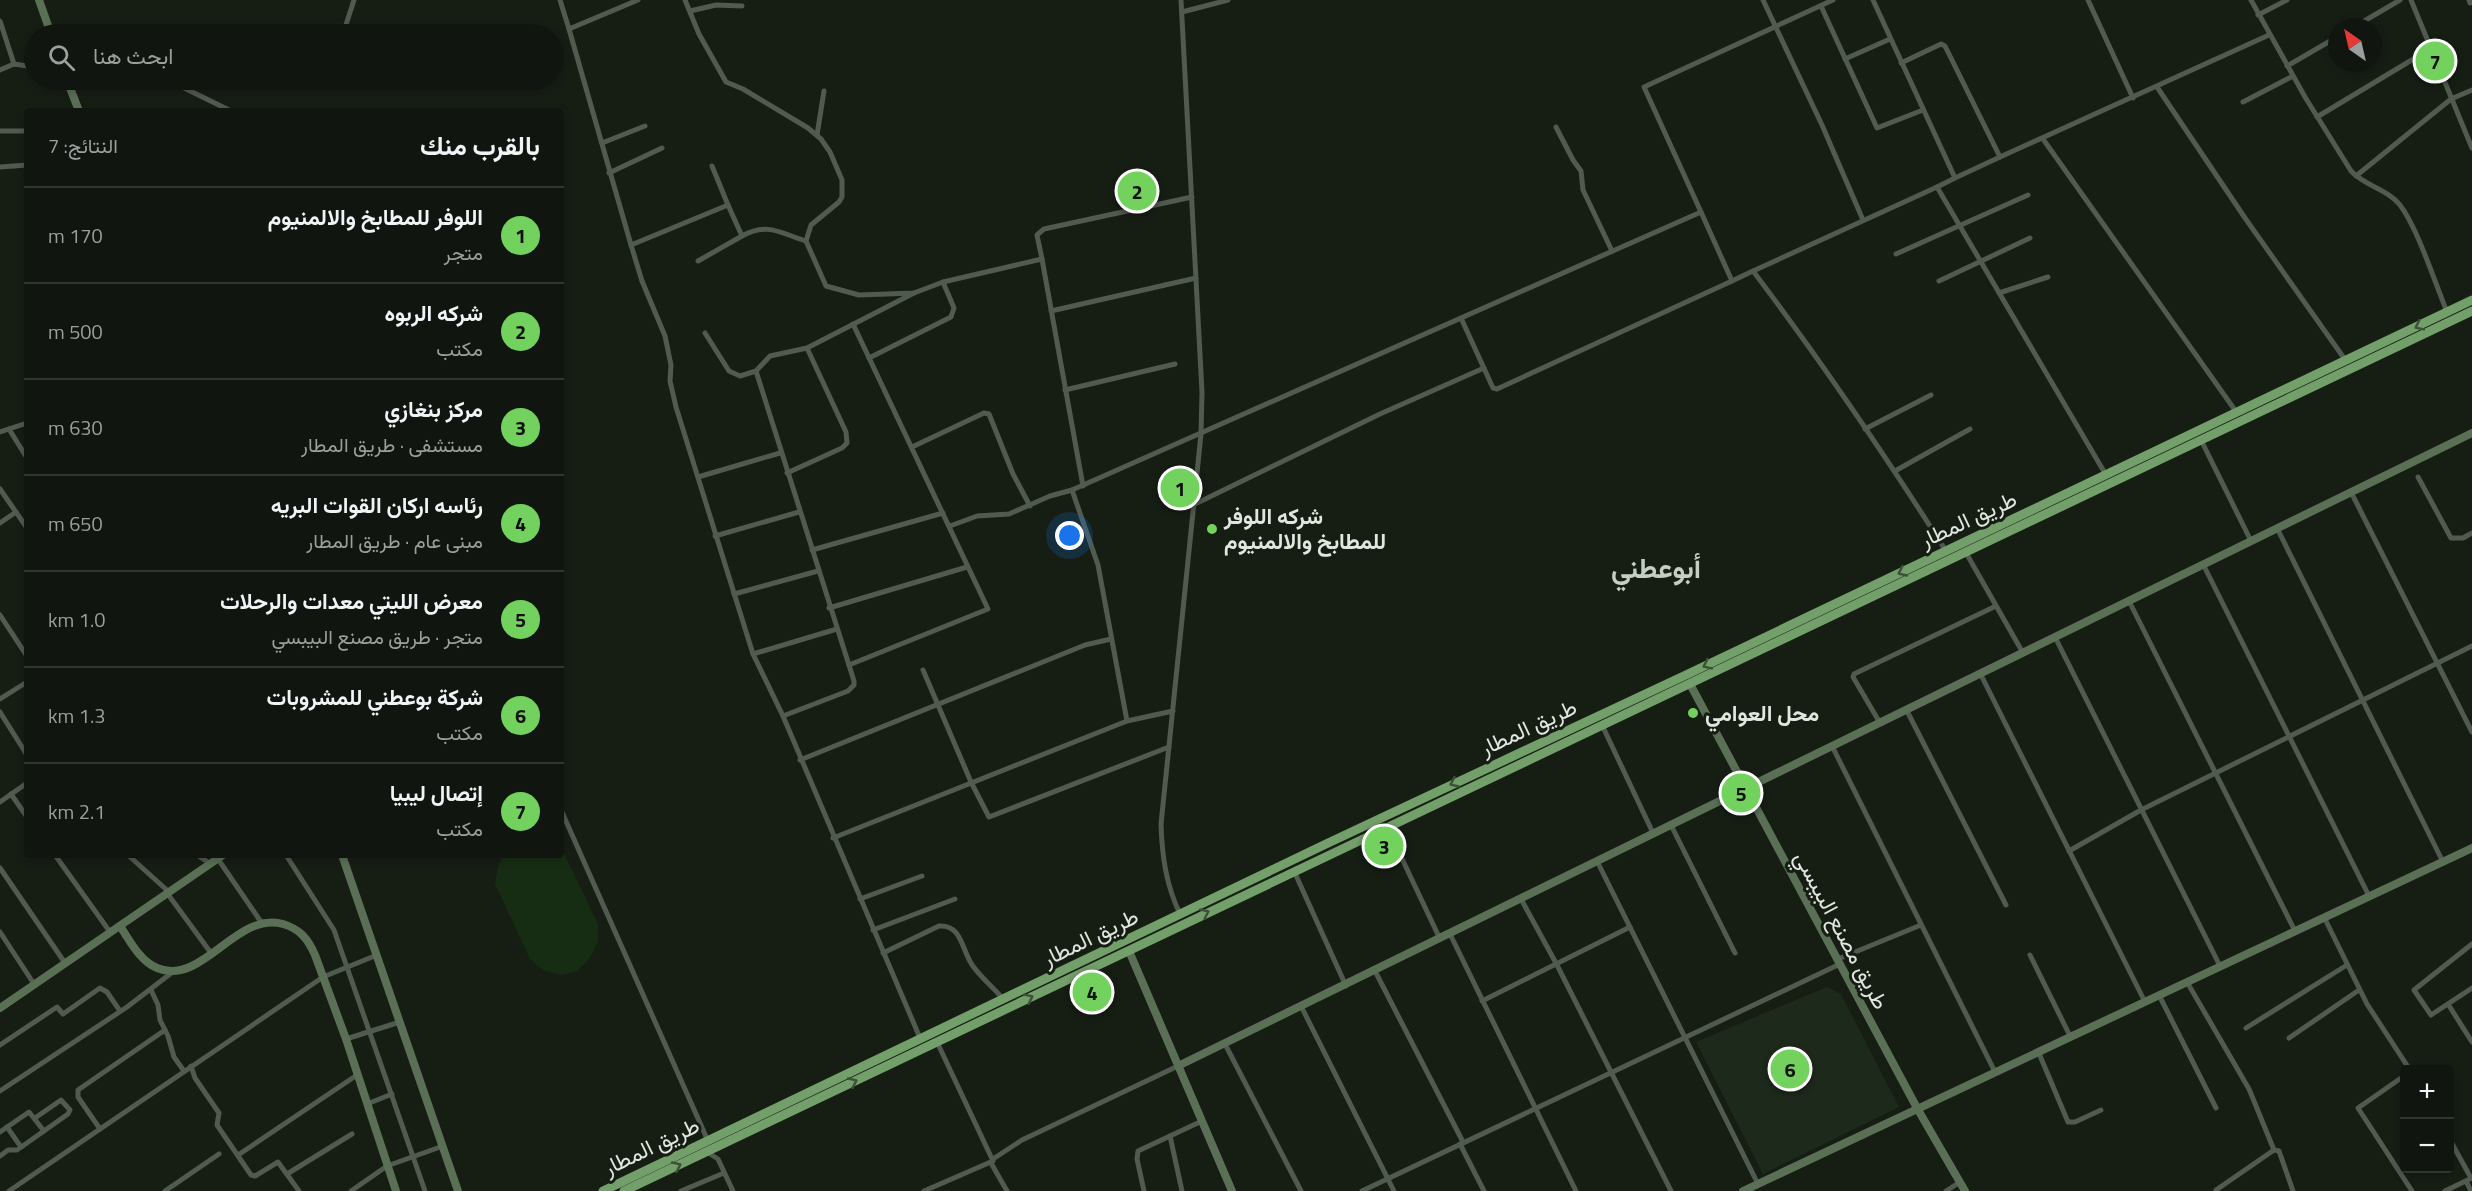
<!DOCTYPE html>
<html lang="ar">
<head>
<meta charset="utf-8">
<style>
  body { margin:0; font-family:"Titillium Web",Vazirmatn,sans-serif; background:#191f18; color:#f1f3f6; direction:rtl }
  .controls { position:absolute; right:18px; bottom:18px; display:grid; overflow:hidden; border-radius:6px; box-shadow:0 3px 9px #0003 }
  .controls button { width:54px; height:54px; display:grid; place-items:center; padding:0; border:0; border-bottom:2px solid #30352f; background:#10160f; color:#f1f3f6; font:30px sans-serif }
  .compass { position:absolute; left:2328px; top:18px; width:54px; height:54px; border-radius:50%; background:#10160f; box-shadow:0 3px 9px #0003; rotate:326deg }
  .you { position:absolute; left:1070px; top:536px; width:21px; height:21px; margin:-15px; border:4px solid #fff; border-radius:50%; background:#1a73e8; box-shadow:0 0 0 9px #1a73e833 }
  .badge { display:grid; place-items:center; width:39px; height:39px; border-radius:50%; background:#72d25d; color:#111; font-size:20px; font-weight:700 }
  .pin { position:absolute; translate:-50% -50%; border:3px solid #fff; box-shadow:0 2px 6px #0006 }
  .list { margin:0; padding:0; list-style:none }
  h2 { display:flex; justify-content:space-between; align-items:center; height:78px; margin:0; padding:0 24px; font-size:26px }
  h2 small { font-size:20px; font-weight:400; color:#9c9f9e }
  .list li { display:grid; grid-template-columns:39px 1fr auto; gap:18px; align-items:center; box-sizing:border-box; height:96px; padding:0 24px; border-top:2px solid #30352f }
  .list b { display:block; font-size:22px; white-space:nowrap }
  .list p { margin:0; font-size:20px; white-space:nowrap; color:#9c9f9e }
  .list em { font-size:20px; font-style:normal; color:#9c9f9e }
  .icon { flex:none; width:33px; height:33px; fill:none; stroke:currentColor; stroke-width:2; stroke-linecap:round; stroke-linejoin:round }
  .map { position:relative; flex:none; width:2472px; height:1191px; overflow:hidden; direction:ltr }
  .search { position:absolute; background:#10160f; box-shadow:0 3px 9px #0003; left:24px; top:24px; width:540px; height:66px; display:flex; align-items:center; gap:15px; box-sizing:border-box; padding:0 21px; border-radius:33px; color:#9c9f9e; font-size:22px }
  .panel { position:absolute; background:#10160f; box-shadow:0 3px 9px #0003; left:24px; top:108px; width:540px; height:750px; border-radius:6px; direction:rtl }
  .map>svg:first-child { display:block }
  .built { fill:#1d291b }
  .green { fill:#172d13 }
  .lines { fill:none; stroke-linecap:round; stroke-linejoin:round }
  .street { stroke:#515a4f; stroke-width:5 }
  .secondary { stroke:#5b6f57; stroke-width:8 }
  .highway { stroke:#739f6a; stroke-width:9 }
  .oneway { stroke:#3b5236 }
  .poi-dot { fill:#72d25d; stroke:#161e14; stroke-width:2 }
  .labels { text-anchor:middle; stroke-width:6; stroke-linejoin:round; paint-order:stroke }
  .poi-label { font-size:22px; font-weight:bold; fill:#e1e6e0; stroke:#161e14; text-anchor:start }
  .street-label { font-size:22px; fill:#e1e6e0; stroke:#161e14 }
  .district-label { font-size:28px; font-weight:bold; fill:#c4cfc2; stroke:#161e14 }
</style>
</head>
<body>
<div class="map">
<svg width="2472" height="1191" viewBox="0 0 2472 1191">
  <rect width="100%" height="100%" fill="#161e14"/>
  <!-- built -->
  <path class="built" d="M 1827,987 L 1841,994 L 1899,1107 L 1763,1174 L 1696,1042 Z"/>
  <!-- green -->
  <path class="green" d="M 561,847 L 598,924 L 598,941 L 590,958 L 577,971 L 562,975 L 545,971 L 530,959 L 495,884 L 498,867 L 504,855 L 561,855 Z"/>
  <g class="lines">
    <!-- street -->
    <g class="street">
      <path d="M 560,0 L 569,29 L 638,0"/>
      <path d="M 685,0 L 699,34 L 726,82 L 743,89 L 808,128 L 821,139 L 830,152 L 842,180 L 842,197 L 839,202 L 811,225 L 806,241 L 826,286 L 859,295 L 914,293 L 943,282 L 1042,259 L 1083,486"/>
      <path d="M 1763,0 L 1822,125 L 1863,220"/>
      <path d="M 1873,0 L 1955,178 L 1937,187 L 2106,475"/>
      <path d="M 2088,0 L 2133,98"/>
      <path d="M 2251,0 L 2305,97 L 2351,171 C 2365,186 2387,189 2400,205 C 2418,229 2435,283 2447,312"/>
      <path d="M 2411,0 L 2472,148"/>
      <path d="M 2469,0 L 2470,3"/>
      <path d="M 1821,6 L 1877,128 L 1923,110"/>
      <path d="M 690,11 L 716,5 L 742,6"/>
      <path d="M 1182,12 L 1228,0"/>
      <path d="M 2258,15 L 2287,0"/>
      <path d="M 0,21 L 14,64"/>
      <path d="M 2354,27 L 2400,0"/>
      <path d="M 569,29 L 631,245 L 728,205 L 712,166"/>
      <path d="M 343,34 L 354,0"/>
      <path d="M 1845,59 L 1890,39"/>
      <path d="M 1901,63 L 1941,44 L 1945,46 L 2000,157 L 1955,178"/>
      <path d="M 2287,66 L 2337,37"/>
      <path d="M 0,70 L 14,64 L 34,67"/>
      <path d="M 135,80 L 176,84 L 231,111"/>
      <path d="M 2157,87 L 2245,218 L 2346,361"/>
      <path d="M 2243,102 L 2293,76"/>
      <path d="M 2317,117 L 2430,49"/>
      <path d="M 1556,127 L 1573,160 L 1581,171 L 1583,190 L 1612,251"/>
      <path d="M 0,131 L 27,131"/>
      <path d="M 817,135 L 824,91"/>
      <path d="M 2043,139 L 2237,413"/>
      <path d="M 602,143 L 645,126"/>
      <path d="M 2000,157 L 2269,35"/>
      <path d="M 0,167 L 27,165"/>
      <path d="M 609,173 L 662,148"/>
      <path d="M 2356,176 L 2451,99 L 2472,90"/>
      <path d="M 728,205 L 742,236 C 768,222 780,233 806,241"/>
      <path d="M 631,245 L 642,281 L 665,336 L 671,365 L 670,381 L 676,407 L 753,654 L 783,716 L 920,1038"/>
      <path d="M 1896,254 L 2028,195"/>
      <path d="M 1042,259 L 1037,235 L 1044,229 L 1192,197"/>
      <path d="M 698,261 L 742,236"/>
      <path d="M 1753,271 L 1937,187"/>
      <path d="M 1732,281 L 1753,271 C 1822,362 1885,455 1946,551"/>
      <path d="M 1939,281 L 2030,238"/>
      <path d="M 1999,293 L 2048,277"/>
      <path d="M 1051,311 L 1196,278"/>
      <path d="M 1461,318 L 1493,388 L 1497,389 L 1732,281 L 1701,212"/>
      <path d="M 705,333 L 729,371 L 740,376 L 756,371 L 770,356 L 807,348 L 914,293"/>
      <path d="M 869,358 L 951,317 L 954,308 L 943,282"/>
      <path d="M 756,371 L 854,681 L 854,685 L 848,691 L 783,716"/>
      <path d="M 1065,390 L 1175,364"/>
      <path d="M 9,429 L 27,458"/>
      <path d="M 1865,429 L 1931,395"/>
      <path d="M 0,432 L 27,423"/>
      <path d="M 2201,440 L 2251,541"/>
      <path d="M 912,447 L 984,413 L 989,414 L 1013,474 L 1030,506"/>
      <path d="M 1895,471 L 1970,429"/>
      <path d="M 787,473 L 842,448 L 847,443 L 846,432 L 807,348"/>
      <path d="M 698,477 L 780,453"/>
      <path d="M 2418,477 L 2451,538 L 2463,538 L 2472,533"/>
      <path d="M 0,489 L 27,528"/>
      <path d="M 2351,492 L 2472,732"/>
      <path d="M 1193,505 L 1380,414 L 1484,368"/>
      <path d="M 0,523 L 16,512"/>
      <path d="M 950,526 L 977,516 L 1009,514 L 1050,496 L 1072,490"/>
      <path d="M 2277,528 L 2443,862"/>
      <path d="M 715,536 L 799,512"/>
      <path d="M 812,550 L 943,513"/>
      <path d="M 1965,551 L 2023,653"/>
      <path d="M 2203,564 L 2369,896"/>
      <path d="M 734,594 L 818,571"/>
      <path d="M 2129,601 L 2295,931"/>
      <path d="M 829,608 L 967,567"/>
      <path d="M 0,615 L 27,656"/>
      <path d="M 2055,637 L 2220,966"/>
      <path d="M 753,654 L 837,629"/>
      <path d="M 849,665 L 988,609 L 853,324"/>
      <path d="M 923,670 L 971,782 L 989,817 L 1169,747"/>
      <path d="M 1980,673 L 2145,1002"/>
      <path d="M 0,699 L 27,682"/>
      <path d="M 1906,709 L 2006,905"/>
      <path d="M 0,712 L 27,755"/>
      <path d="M 1127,721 L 1098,565 L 1072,490 L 1701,212 L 1644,87 L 1833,0"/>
      <path d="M 1880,723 L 1853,677 L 1854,674 L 1996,606"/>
      <path d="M 1602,725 L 1653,833"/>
      <path d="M 1832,746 L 1995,1072"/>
      <path d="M 800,760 L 1085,645 L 1111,639"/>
      <path d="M 11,794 L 27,817"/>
      <path d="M 0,802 L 27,783"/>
      <path d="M 561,810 L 708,1141"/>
      <path d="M 1671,825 L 1735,953"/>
      <path d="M 1387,827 L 1440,939"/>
      <path d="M 833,838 L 1127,721 L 1173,711"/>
      <path d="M 2069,851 L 2141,810 L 2472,646"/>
      <path d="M 55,855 L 110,932"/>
      <path d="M 128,855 L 169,892"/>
      <path d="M 197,855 L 211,864"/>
      <path d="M 286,855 L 334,930 L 425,1191"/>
      <path d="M 218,859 L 261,922"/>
      <path d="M 1597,861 L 1758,1184"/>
      <path d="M 0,868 L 65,963"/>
      <path d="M 1294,871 L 1346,986"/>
      <path d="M 167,893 L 211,953"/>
      <path d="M 860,899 L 922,876"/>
      <path d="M 1521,899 L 1557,965 L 1671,1191"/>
      <path d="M 1180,914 C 1166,885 1162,856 1161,824 L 1201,434 L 1202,392 L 1181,0"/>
      <path d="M 2324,917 L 2367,1004 L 2410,1070"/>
      <path d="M 873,930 L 955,899"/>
      <path d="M 0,932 L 34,984"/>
      <path d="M 1450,934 L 1576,1191"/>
      <path d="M 2472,944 L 2414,990 L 2431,1015 L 2472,988"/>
      <path d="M 883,953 L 939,926 C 961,924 962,949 971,963 C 977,974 994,988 1003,999"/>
      <path d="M 2030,955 L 2070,1036"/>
      <path d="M 1838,959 L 1921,925"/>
      <path d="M 1375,971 L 1463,1142"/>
      <path d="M 2187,982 L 2249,1089 L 2274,1150 L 2216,1190"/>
      <path d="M 151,990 L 158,1005 L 160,1020 L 168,1036 L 174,1057 L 184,1071"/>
      <path d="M 2159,995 L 2216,1108"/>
      <path d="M 1482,1001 L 1630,927"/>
      <path d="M 2448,1004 L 2472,1042"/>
      <path d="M 1302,1008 L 1394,1191"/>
      <path d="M 2246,1028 L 2347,965"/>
      <path d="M 2289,1038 L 2359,990"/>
      <path d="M 346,1039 L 400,1022"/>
      <path d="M 1225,1044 L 1301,1191"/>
      <path d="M 0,1045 L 57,1007 L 63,1014 L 100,988 L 107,992 L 120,1011"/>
      <path d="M 2038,1051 L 2068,1122 L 2075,1122 L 2101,1110"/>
      <path d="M 191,1066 L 195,1078 L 219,1113 L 217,1125 L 251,1175 L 255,1176 L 278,1162 L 299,1191"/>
      <path d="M 2404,1076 L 2358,1108 L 2412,1191"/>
      <path d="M 0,1091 L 127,1007 L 174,971"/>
      <path d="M 367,1104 L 392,1094"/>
      <path d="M 7,1127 L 21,1147"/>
      <path d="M 100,1129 L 78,1097 L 78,1090 L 165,1030"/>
      <path d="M 0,1132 L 29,1112 L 44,1131"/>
      <path d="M 1170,1136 L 1182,1191"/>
      <path d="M 2450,1140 L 2471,1178"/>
      <path d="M 1460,1144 L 1484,1191"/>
      <path d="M 2274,1150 L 2279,1151 L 2293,1191"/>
      <path d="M 707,1152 L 718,1159 L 733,1191"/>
      <path d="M 238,1155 L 357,1075"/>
      <path d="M 0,1156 L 8,1150 L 17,1150 L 68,1114 L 70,1110 L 61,1100 L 35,1118"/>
      <path d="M 993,1159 L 1022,1140 L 1178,1066"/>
      <path d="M 991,1163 L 1007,1191"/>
      <path d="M 287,1174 L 352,1134"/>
      <path d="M 2466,1181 L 2471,1191"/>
      <path d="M 9,1191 L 323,977 L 377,955"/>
      <path d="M 165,1191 L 219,1154"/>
      <path d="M 351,1191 L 387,1166 L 443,1146"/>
      <path d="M 681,1191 L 724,1173"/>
      <path d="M 924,1191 L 993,1161 L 937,1042"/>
      <path d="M 1144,1191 L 1137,1159 L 1138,1151 L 1202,1121"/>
      <path d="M 1362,1191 L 1840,964"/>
      <path d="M 1946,1191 L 1960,1182"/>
      <path d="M 2445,1191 L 2472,1178"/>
    </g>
    <!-- secondary -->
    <g class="secondary">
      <path d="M 39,0 L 51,34"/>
      <path d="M 67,80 L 79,111"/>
      <path d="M 1690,684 L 1917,1108 L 1965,1191"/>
      <path d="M 342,855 L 458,1191"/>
      <path d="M 120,926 C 130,941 140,961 157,968 C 202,987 236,911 283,924 C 300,929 308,939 315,955 L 346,1039 L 396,1191"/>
      <path d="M 1129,951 L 1232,1191"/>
      <path d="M 0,1008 L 223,855"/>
      <path d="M 1178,1066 L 2472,433"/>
      <path d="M 1743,1191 L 2472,848"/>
    </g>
    <!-- highway -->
    <g class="highway">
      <path d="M 603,1191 L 1326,844 L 1688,674 L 2472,300"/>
      <path d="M 624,1191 L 2472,311"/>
    </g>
  </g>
  <!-- one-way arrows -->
  <defs><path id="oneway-chevron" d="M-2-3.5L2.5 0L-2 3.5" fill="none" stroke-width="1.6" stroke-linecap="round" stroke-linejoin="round" transform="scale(1.5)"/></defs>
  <g class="oneway">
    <use href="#oneway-chevron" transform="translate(2419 326) rotate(154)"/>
    <use href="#oneway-chevron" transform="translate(1902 572) rotate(155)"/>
    <use href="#oneway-chevron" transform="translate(1707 665) rotate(154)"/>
    <use href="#oneway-chevron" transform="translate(1454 783) rotate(155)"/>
    <use href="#oneway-chevron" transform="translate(1205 913) rotate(-25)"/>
    <use href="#oneway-chevron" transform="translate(1029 998) rotate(-26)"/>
    <use href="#oneway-chevron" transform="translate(853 1082) rotate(-25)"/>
    <use href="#oneway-chevron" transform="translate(677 1166) rotate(-25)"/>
  </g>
  <!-- markers -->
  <g class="poi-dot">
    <circle cx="1212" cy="529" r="6"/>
    <circle cx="1693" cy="713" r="6"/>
  </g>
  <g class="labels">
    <!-- poi labels -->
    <g class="poi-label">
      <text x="1224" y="524">شركه اللوفر<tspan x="1224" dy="25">للمطابخ والالمنيوم</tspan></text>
      <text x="1705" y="721">محل العوامي</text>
    </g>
    <!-- street labels -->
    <g class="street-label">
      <text transform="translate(1968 519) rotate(-25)" y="8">طريق المطار</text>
      <text transform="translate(1528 727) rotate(-25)" y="8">طريق المطار</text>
      <text transform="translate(1842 930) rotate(62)" y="8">طريق مصنع البيبسي</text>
      <text transform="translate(1090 937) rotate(-26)" y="8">طريق المطار</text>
      <text transform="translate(651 1146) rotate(-26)" y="8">طريق المطار</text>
    </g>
    <!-- district labels -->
    <g class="district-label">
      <text x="1656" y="578">أبوعطني</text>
    </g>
  </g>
</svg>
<div class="controls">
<button>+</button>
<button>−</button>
</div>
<svg class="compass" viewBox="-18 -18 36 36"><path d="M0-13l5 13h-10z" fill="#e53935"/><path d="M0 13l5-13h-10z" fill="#9c9f9e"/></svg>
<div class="you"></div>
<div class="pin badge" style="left:1180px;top:488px">1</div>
<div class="pin badge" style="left:1137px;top:191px">2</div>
<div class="pin badge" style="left:1384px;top:846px">3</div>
<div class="pin badge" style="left:1092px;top:992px">4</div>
<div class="pin badge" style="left:1741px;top:793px">5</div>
<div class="pin badge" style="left:1790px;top:1069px">6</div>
<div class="pin badge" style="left:2435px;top:61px">7</div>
<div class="search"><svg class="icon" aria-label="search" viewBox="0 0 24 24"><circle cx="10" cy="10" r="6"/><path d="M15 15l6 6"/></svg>ابحث هنا</div>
<section class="panel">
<h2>بالقرب منك<small>النتائج: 7</small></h2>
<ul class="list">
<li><span class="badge">1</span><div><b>اللوفر للمطابخ والالمنيوم</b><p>متجر</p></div><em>170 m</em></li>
<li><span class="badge">2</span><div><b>شركه الربوه</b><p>مكتب</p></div><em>500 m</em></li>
<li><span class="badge">3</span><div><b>مركز بنغازي</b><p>مستشفى · طريق المطار</p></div><em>630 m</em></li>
<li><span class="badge">4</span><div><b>رئاسه اركان القوات البريه</b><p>مبنى عام · طريق المطار</p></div><em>650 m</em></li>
<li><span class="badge">5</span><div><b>معرض الليتي معدات والرحلات</b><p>متجر · طريق مصنع البيبسي</p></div><em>1.0 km</em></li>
<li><span class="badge">6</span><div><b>شركة بوعطني للمشروبات</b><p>مكتب</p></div><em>1.3 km</em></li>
<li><span class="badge">7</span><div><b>إتصال ليبيا</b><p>مكتب</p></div><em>2.1 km</em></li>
</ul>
</section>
</div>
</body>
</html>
